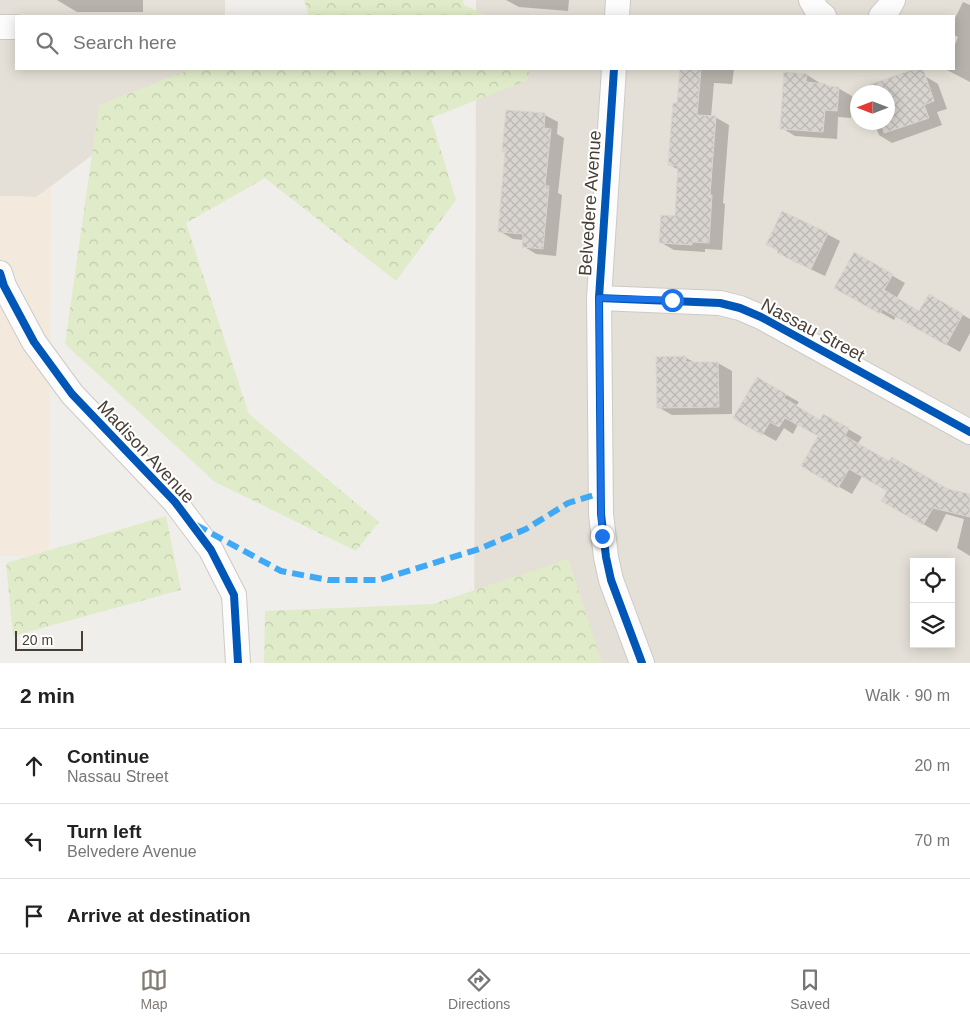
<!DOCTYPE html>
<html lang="en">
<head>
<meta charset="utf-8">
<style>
  body { margin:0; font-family:Arial,sans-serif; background:#f6f6f6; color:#222 }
  .controls { position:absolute; right:15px; bottom:15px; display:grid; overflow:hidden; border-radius:0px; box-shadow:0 2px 12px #0003 }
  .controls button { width:45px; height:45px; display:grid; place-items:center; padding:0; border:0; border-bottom:1px solid #e0e0e0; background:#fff; color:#222; font:25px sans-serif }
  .compass { position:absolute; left:850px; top:85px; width:45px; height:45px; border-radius:50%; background:#fff; box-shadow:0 2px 12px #0003; rotate:270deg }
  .scale { position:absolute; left:15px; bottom:12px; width:68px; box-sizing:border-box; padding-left:5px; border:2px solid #473f35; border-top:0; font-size:14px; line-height:18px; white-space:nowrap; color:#473f35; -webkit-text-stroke:4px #fff; paint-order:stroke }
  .stop { position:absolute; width:15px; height:15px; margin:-11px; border:4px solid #1a73e8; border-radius:50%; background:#fff }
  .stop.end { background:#1a73e8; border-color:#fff; box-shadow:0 1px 5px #0008 }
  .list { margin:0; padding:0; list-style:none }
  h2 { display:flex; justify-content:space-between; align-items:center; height:65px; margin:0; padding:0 20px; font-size:21px }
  h2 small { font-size:16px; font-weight:400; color:#767676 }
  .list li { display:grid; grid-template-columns:32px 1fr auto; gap:15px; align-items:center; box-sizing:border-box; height:75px; padding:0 20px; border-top:1px solid #e0e0e0 }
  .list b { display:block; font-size:19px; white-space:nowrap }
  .list p { margin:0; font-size:16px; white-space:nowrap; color:#767676 }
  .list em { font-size:16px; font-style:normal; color:#767676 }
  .icon { flex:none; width:28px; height:28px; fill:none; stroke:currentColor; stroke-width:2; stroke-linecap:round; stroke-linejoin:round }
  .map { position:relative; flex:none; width:970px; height:663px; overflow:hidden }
  .search { position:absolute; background:#fff; box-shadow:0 2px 12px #0003; left:15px; right:15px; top:15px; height:55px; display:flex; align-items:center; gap:12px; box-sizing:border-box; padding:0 18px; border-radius:0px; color:#767676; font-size:19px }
  .sheet { height:290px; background:#fff }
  nav { display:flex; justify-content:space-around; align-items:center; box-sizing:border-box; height:70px; border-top:1px solid #e0e0e0; background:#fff; font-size:14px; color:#767676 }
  nav a { display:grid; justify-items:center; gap:2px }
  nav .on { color:#827c74 }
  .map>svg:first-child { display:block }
  .residential { fill:#e5e0d7; fill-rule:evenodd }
  .commercial { fill:#f3e9dc }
  .forest { fill:url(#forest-crowns) }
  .shadow { fill:#0003 }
  .building { fill:url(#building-cross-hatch); stroke:#d9d5cf }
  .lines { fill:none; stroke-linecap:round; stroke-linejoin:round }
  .minor-casing { stroke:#cdcac6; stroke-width:26 }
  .minor { stroke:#fdfcfc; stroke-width:24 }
  .quiet { stroke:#3fa9f5; stroke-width:6; stroke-dasharray:12 6; stroke-linecap:butt }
  .cycleway-casing { stroke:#fff; stroke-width:11 }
  .cycleway { stroke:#0057b8; stroke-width:8 }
  .route { stroke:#1a73e8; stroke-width:6 }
  .labels { text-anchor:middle; stroke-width:4; stroke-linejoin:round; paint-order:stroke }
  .street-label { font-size:18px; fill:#473f35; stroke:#fff }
</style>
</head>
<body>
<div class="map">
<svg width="970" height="663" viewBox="0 0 970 663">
  <defs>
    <pattern id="forest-crowns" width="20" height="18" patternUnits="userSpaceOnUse" patternTransform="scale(1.25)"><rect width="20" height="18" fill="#e0ecc9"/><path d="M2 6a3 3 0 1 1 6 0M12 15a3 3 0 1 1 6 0" fill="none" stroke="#c2cbad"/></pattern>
    <pattern id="building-cross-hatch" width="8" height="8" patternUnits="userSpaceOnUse" patternTransform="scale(1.25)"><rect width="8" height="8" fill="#d8d5d1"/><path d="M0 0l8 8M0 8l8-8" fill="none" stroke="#bbb8b4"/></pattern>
  </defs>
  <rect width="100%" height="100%" fill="#f0eeea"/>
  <!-- residential -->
  <g class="residential">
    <path d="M 0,0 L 225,0 L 225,16 L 16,16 L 16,69 L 225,69 L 125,130 L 37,197 L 0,196 Z"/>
    <path d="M 476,0 L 970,0 L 970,663 L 474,663 L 476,69 L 954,69 L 954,16 L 476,16 ZM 858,92 L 888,92 L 888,122 L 858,122 ZM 914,562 L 951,562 L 951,644 L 914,644 Z"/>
  </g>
  <!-- commercial -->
  <path class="commercial" d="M 51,186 L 49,556 L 0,556 L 0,196 L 36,197 Z"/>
  <!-- forest -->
  <g class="forest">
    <path d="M 304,0 L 463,0 L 464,5 L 487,16 L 309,16 Z"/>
    <path d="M 191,69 L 529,69 L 528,80 L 431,118 L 456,200 L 396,281 L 265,178 L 186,223 L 249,414 L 379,522 L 356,551 L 215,482 L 65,344 L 99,105 Z"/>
    <path d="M 166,516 L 181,590 L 13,636 L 6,563 Z"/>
    <path d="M 568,559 L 602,663 L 264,663 L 265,611 L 433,604 Z"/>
  </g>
  <!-- shadow -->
  <g class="shadow">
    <path d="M 57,0 L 143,0 L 143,12 L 77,12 Z"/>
    <path d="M 506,0 L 569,0 L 568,11 L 519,7 Z"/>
    <path d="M 963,2 L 970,5 L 970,82 L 945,69 L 954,69 L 954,47 L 958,37 L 954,35 L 954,20 Z"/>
    <path d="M 681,69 L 734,69 L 732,84 L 714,83 L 711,117 L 715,117 L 729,125 L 723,203 L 725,204 L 722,250 L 705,249 L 705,252 L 674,250 L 660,242 L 676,218 L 679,170 L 670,165 L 679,105 Z"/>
    <path d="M 807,75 L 820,83 L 820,84 L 838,88 L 852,96 L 851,118 L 838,117 L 837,139 L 795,136 L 782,128 Z"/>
    <path d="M 925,76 L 938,84 L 947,109 L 937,112 L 942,125 L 892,143 L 879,135 L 874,122 L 888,122 L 888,92 L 864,92 L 862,88 L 893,78 Z"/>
    <path d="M 545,115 L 558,122 L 557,134 L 564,138 L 558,193 L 562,195 L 556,256 L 536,254 L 523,246 L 523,240 L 513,239 L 499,231 Z"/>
    <path d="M 827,234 L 840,241 L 825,276 L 791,260 L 768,244 Z"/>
    <path d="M 855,254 L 905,283 L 896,299 L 920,312 L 929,295 L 970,319 L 970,333 L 960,352 L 896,316 L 894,320 L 836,287 Z"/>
    <path d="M 686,358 L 696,363 L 718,363 L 732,371 L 732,414 L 672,415 L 658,407 Z"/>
    <path d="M 758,379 L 799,402 L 796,406 L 820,421 L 824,415 L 862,437 L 857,445 L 890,463 L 948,490 L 970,496 L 970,556 L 957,548 L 964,519 L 946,514 L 937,532 L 883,501 L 889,490 L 863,475 L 852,494 L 802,466 L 819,435 L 798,424 L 793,434 L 784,428 L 776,441 L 735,418 Z"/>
  </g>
  <!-- building -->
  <g class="building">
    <path d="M 680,69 L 701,69 L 697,115 L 716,116 L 710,195 L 712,195 L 709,243 L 692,242 L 692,245 L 659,243 L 661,215 L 675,216 L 678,166 L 668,165 L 673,103 L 677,103 Z"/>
    <path d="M 914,69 L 923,69 L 934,101 L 924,105 L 929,118 L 884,133 L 881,122 L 888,122 L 888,92 L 872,92 L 869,85 Z"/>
    <path d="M 784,72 L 807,74 L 806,82 L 826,84 L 826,86 L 839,87 L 837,111 L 825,110 L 823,132 L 780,129 Z"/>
    <path d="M 506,110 L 545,113 L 544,128 L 551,129 L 545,186 L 549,186 L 543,249 L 522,247 L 523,234 L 498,232 L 505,152 L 502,152 Z"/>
    <path d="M 782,211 L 828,233 L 811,269 L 777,253 L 778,250 L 766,245 Z"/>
    <path d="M 854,252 L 893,274 L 884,290 L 919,311 L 929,294 L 963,314 L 946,345 L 882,309 L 880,314 L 834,288 Z"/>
    <path d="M 686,356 L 686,362 L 718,362 L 719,407 L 657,408 L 656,357 Z"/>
    <path d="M 757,377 L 786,394 L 784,398 L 820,420 L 823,414 L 849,428 L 845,436 L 889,461 L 892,457 L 948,489 L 970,494 L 970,517 L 933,508 L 923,525 L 881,501 L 887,491 L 849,469 L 838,488 L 801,466 L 818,436 L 785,418 L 779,427 L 770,422 L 762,435 L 733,418 Z"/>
  </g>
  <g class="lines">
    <!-- minor casing -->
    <g class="minor-casing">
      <g id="minor">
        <path d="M 811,0 L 817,10 L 824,16"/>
        <path d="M 617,16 L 618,0"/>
        <path d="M 881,16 L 890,6 L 893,0"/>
        <path d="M 0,27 L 16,27"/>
        <path d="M 614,69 L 599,298 L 601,514 L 606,557 L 611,580 L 642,663"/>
        <path d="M 0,273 L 4,286 L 34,342 L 72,394 L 175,502 L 211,550 L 234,595 L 238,663"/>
        <path d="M 599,298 L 720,303 L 740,308 L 761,317 L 970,432"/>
      </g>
    </g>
    <!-- minor -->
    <use href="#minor" class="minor"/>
    <!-- quiet -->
    <path class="quiet" d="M 196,525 L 281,571 L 328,580 L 379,580 L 479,549 L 526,529 L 568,503 L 601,493"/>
    <!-- cycleway casing -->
    <g class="cycleway-casing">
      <g id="cycleway">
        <path d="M 614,69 L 599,298 L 601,514 L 606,557 L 611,580 L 642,663"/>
        <path d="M 0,273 L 4,286 L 34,342 L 72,394 L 175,502 L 211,550 L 234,595 L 238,663"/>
        <path d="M 599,298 L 720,303 L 740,308 L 761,317 L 970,432"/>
      </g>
    </g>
    <!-- cycleway -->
    <use href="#cycleway" class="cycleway"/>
  </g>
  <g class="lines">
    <!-- route -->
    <path class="route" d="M 602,536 L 601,514 L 599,298 L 672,300"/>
  </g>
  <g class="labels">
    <!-- street labels -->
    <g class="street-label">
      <text transform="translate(590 203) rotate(-86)" y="6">Belvedere Avenue</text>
      <text transform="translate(813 330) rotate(28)" y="6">Nassau Street</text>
      <text transform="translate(146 452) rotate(47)" y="6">Madison Avenue</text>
    </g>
  </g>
</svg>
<div class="controls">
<button><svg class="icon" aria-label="locate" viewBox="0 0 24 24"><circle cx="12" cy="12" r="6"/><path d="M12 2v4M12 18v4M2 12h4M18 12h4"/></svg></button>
<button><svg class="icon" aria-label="layers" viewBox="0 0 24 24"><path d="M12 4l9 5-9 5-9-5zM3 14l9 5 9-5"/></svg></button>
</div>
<svg class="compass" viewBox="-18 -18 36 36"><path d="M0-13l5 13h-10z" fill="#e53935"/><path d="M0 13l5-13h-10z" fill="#767676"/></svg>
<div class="scale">20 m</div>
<div class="stop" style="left:672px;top:300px"></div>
<div class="stop end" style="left:602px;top:536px"></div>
<div class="search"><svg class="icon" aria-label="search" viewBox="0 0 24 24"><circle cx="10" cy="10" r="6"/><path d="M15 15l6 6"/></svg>Search here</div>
</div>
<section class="sheet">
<h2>2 min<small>Walk · 90 m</small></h2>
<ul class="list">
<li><svg class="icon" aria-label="ahead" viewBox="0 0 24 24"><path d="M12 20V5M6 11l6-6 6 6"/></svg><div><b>Continue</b><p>Nassau Street</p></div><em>20 m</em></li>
<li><svg class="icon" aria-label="left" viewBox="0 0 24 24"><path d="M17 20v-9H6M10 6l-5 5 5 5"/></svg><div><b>Turn left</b><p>Belvedere Avenue</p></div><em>70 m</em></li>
<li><svg class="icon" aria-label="arrive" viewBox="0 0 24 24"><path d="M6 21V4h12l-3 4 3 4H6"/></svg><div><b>Arrive at destination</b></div></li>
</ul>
</section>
<nav>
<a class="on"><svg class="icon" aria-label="map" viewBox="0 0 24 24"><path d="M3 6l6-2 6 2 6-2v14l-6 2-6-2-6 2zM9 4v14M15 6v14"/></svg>Map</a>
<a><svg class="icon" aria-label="directions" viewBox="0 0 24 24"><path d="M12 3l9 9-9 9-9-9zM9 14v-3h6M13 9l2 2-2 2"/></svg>Directions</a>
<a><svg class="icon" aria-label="saved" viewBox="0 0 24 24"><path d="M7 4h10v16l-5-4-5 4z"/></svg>Saved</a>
</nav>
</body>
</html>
